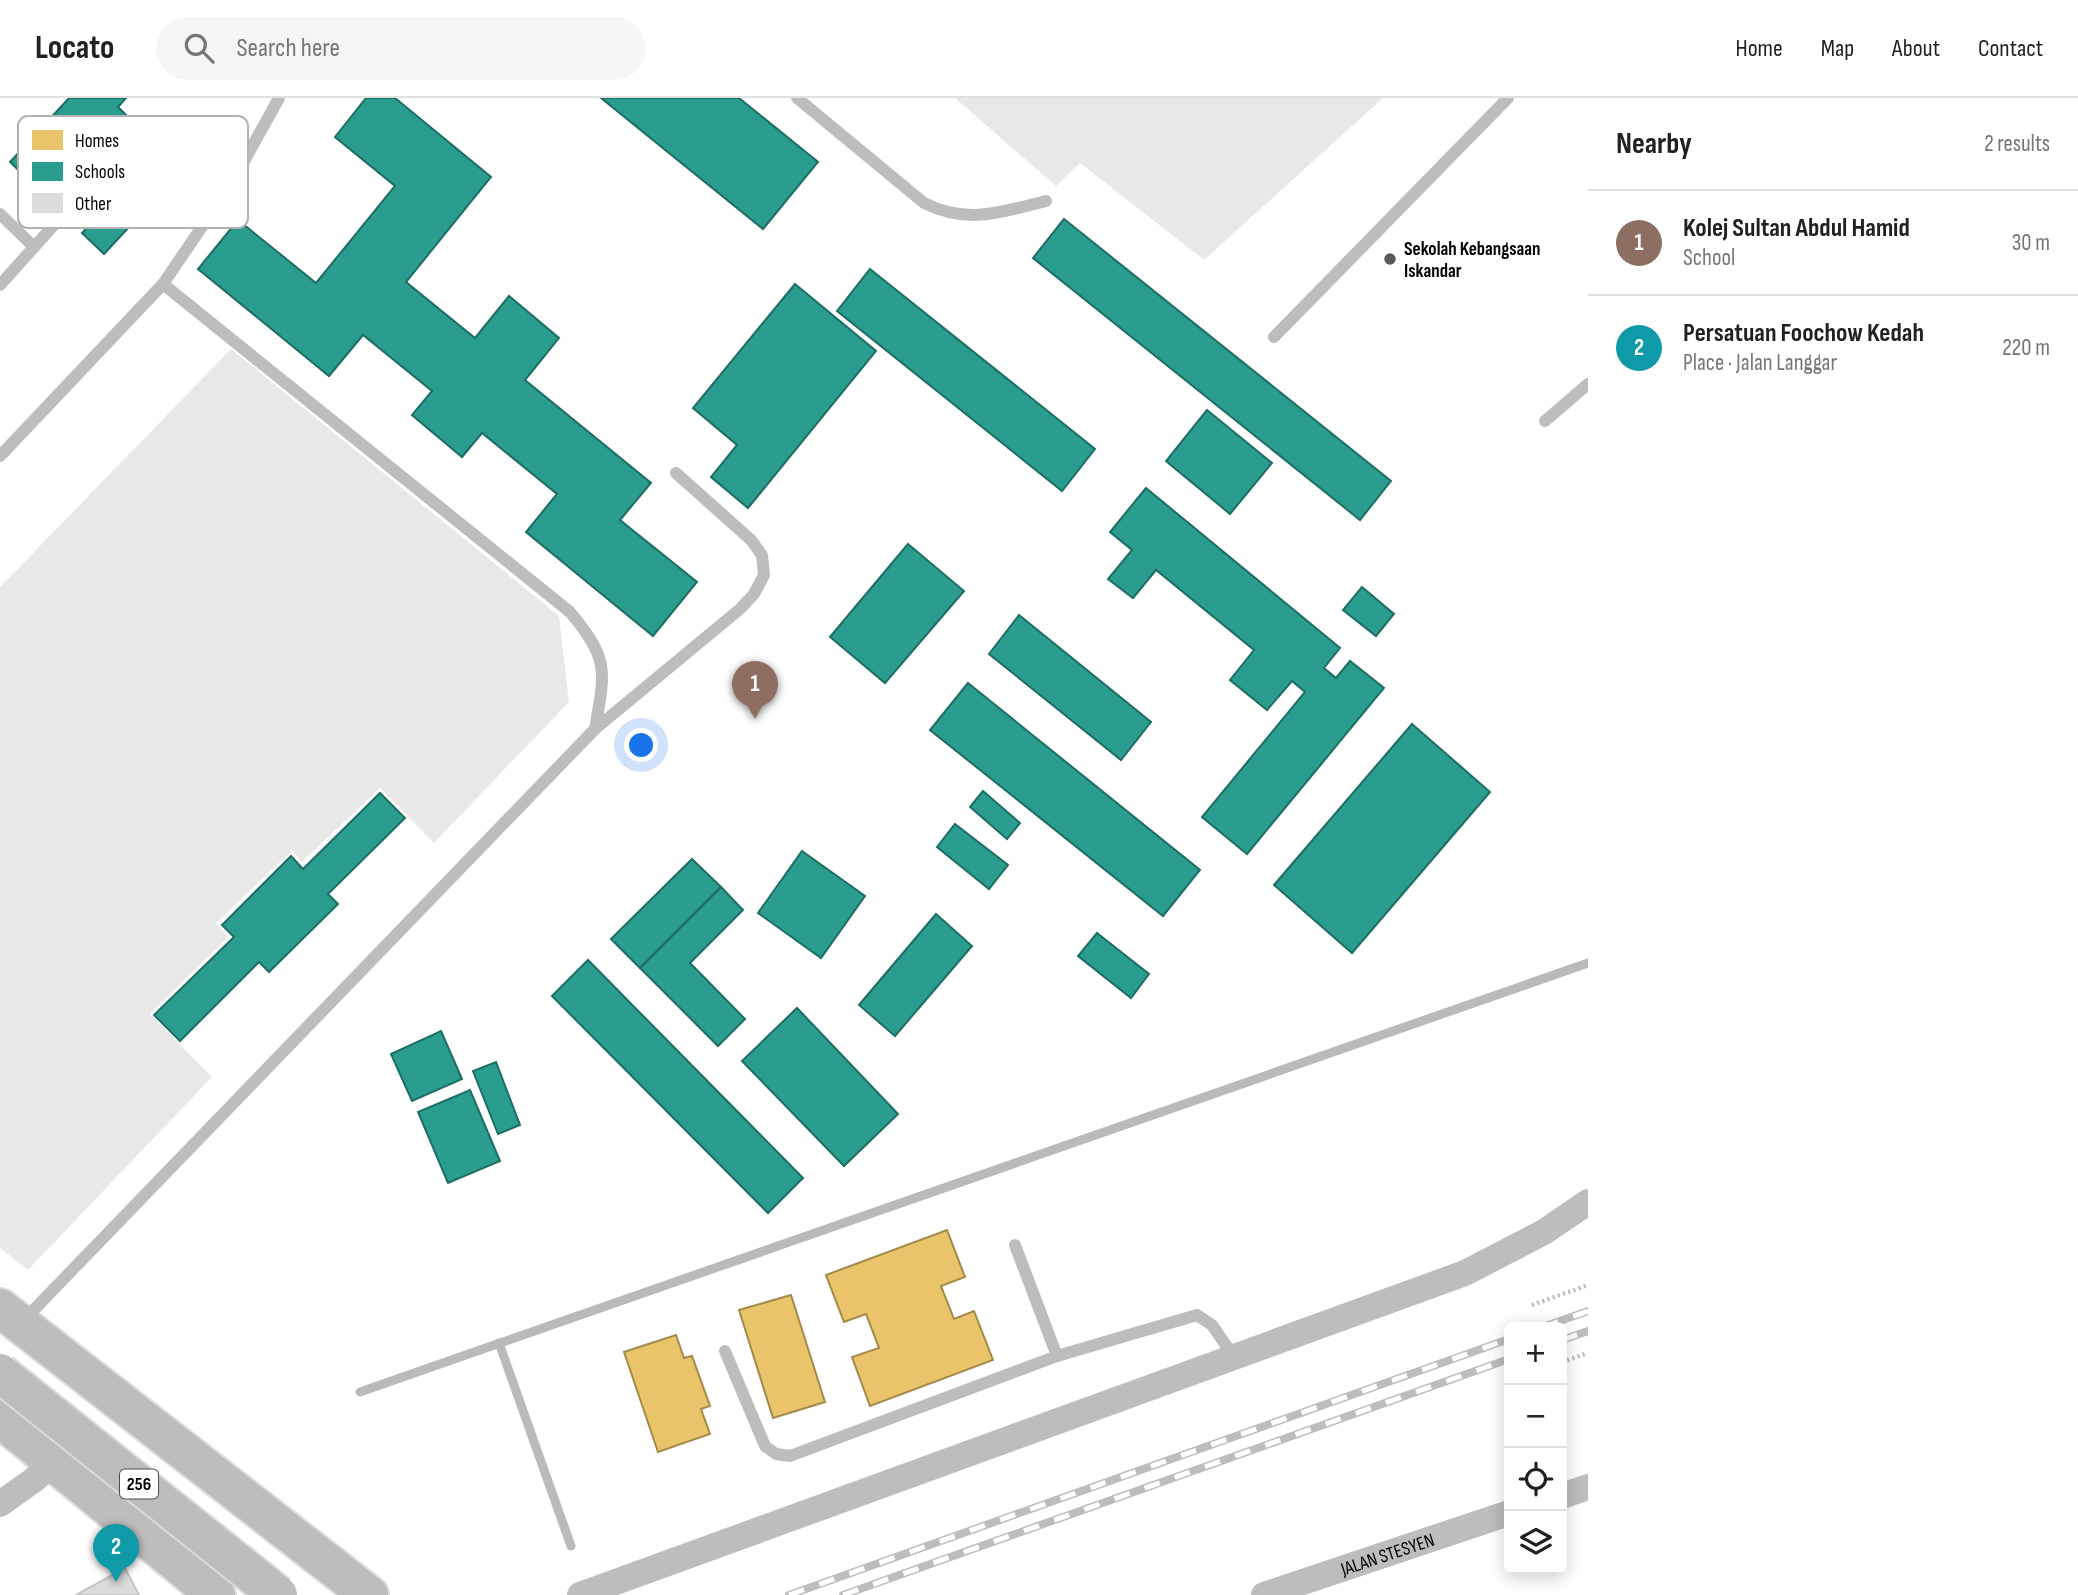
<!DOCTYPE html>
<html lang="en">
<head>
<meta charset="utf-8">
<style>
  body { margin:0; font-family:"Sofia Sans Condensed",sans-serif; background:#f6f6f6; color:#202124 }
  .controls { position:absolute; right:21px; bottom:21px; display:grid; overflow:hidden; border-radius:10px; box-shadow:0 4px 18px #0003 }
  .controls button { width:63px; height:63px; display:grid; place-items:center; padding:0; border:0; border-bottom:2px solid #e0e0e0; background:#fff; color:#202124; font:35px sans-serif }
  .you { position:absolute; left:642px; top:648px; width:24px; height:24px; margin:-18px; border:5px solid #fff; border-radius:50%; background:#1a73e8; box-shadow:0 0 0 10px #1a73e833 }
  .badge { display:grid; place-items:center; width:46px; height:46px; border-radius:50%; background:#0f766e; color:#fff; font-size:23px; font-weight:700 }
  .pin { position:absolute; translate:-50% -58px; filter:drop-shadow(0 2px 4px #0008) }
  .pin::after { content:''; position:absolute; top:37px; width:24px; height:21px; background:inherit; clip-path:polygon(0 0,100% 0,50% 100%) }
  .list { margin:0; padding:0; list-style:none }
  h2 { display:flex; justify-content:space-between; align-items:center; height:91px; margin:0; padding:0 28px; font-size:30px }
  h2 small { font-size:23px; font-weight:400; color:#757577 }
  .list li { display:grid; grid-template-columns:46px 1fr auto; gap:21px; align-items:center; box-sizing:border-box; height:105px; padding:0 28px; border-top:2px solid #e0e0e0 }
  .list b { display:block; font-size:26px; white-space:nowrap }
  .list p { margin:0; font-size:23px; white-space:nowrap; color:#757577 }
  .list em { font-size:23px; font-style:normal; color:#757577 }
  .icon { flex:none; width:38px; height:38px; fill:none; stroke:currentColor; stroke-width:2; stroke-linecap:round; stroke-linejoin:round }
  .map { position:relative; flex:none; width:1588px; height:1497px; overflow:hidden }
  header { display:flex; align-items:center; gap:42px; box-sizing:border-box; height:98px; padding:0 35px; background:#fff; border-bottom:2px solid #e0e0e0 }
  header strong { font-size:33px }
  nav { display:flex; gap:38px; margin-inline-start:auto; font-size:24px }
  .search { width:490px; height:63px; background:#f6f6f6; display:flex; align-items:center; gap:18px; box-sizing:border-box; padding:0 24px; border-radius:38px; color:#757577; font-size:26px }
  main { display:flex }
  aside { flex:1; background:#fff }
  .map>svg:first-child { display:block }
  .green { fill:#e8e8e8 }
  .homes { fill:#e9c46a; stroke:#a3894a; stroke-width:2 }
  .schools { fill:#2a9d8f; stroke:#1d6e64; stroke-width:2 }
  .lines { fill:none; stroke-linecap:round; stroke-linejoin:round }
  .stream { stroke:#bababa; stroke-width:9 }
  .building { fill:#dcdcdc; stroke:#c4c4c4; stroke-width:2 }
  .primary-casing { stroke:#dbdbdb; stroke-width:42 }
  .path { stroke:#b8b8b8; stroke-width:4.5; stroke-dasharray:2 3.5; stroke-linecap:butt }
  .lane { stroke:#bdbdbd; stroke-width:12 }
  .street { stroke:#bdbdbd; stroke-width:26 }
  .primary { stroke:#bdbdbd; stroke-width:38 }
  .rail-casing { stroke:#bdbdbd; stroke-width:8 }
  .rail { stroke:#fff; stroke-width:5; stroke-dasharray:16; stroke-linecap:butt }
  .primary-bridge-casing { stroke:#dbdbdb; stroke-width:42; stroke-linecap:butt }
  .primary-bridge { stroke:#bdbdbd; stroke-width:38 }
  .poi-dot { fill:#595959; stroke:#fff; stroke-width:2.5 }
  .labels { text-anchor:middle; stroke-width:7; stroke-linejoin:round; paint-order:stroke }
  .shield { fill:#fff; stroke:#4c4c4c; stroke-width:2 }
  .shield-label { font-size:18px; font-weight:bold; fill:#000 }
  .poi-label { font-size:19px; font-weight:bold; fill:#000; stroke:#fff; text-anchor:start }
  .street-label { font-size:19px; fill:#000; stroke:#fff }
  .key { fill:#fff; stroke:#b2b2b2; stroke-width:2 }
  .key-label { font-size:19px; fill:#000 }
</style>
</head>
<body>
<header>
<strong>Locato</strong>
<div class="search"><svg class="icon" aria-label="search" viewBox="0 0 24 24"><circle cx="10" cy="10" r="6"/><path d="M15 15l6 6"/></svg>Search here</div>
<nav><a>Home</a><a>Map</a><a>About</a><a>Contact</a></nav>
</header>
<main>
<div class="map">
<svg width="1588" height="1497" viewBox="0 0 1588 1497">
  <rect width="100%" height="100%" fill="#fff"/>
  <!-- green -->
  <g class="green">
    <path d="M 955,0 L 1383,0 L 1204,162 L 1080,65 L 1056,88 Z"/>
    <path d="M 231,251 L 559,518 L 569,604 L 434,745 L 380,690 L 302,764 L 292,753 L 216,825 L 228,839 L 150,916 L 212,979 L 28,1172 L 0,1150 L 0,489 Z"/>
  </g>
  <!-- homes -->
  <g class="homes">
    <path d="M 947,1132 L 965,1179 L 941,1188 L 954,1221 L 974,1213 L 993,1262 L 870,1308 L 852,1259 L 879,1250 L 866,1216 L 844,1224 L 826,1177 Z"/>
    <path d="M 791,1197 L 825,1304 L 773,1320 L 739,1212 Z"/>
    <path d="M 676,1237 L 684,1260 L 692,1258 L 710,1308 L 701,1311 L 710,1336 L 658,1354 L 624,1254 Z"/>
  </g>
  <!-- schools -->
  <g class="schools">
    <path d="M 69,0 L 126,0 L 118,9 L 129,20 L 75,78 L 64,68 L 40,93 L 10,64 Z"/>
    <path d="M 366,0 L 395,0 L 491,79 L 406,184 L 475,240 L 509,198 L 559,240 L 525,282 L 651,385 L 620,422 L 697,484 L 653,538 L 526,434 L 557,396 L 482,335 L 462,359 L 412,317 L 432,293 L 363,237 L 329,278 L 198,171 L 238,122 L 316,185 L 395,88 L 335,39 Z"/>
    <path d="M 601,0 L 739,0 L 818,64 L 763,131 Z"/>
    <path d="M 149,63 L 171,84 L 104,156 L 82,135 Z"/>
    <path d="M 1064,121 L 1391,383 L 1360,422 L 1033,160 Z"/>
    <path d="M 870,171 L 1095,351 L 1062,393 L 837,213 Z"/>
    <path d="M 795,186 L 876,253 L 748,410 L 711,379 L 737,347 L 693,310 Z"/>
    <path d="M 1207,312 L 1272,365 L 1230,416 L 1166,363 Z"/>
    <path d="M 1146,390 L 1340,550 L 1324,570 L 1336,580 L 1350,563 L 1384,590 L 1247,756 L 1202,719 L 1305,594 L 1292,583 L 1267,612 L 1230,582 L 1254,552 L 1156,472 L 1133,500 L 1108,481 L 1132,452 L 1110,434 Z"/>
    <path d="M 908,446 L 964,493 L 885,585 L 830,539 Z"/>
    <path d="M 1362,489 L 1394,516 L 1376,538 L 1343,512 Z"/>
    <path d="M 1019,517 L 1151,624 L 1121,662 L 989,556 Z"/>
    <path d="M 968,585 L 1200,772 L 1163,818 L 930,632 Z"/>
    <path d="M 1412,626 L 1490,694 L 1352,855 L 1274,787 Z"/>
    <path d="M 983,693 L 1020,725 L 1007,741 L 970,709 Z"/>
    <path d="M 380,695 L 405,720 L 328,796 L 338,806 L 269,874 L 259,864 L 180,943 L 154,917 L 234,839 L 222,827 L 291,758 L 303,771 Z"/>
    <path d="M 955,726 L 1008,767 L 989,791 L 937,749 Z"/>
    <path d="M 802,753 L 865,798 L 821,860 L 758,815 Z"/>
    <path d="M 692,761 L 721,789 L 640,870 L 611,841 Z"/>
    <path d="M 721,789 L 743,812 L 690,865 L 745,921 L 718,948 L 640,870 Z"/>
    <path d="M 936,816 L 972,848 L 895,938 L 859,907 Z"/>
    <path d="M 1097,835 L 1149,876 L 1131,900 L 1078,858 Z"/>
    <path d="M 588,862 L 803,1080 L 768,1115 L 552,898 Z"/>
    <path d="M 797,910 L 898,1016 L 844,1068 L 742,963 Z"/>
    <path d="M 441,933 L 462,981 L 412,1003 L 391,956 Z"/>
    <path d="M 496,964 L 520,1027 L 498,1036 L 473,973 Z"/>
    <path d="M 470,992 L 500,1063 L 448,1085 L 418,1014 Z"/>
  </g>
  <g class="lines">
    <!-- stream -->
    <g class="stream">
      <path d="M 499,1245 L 571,1448"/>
      <path d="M 360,1294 L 1588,865"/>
    </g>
  </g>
  <!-- building -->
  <path class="building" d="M 125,1470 L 139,1497 L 76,1497 Z"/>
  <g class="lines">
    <!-- primary casing -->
    <g class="primary-casing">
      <g id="primary">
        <path d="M 0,1210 L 369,1497"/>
        <path d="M 0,1320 L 216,1497"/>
      </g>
    </g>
    <!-- path -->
    <g class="path">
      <path d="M 1532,1207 L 1588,1187"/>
      <path d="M 1562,1264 L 1588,1255"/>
    </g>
    <!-- lane -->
    <g class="lane">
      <path d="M 797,0 L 924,105 C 968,127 1001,114 1046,103"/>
      <path d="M 0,116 L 34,149"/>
      <path d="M 163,186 L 233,83 L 279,0"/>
      <path d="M 0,187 L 124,49 L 139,36 L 160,36 L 233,83"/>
      <path d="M 1274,239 L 1508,0"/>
      <path d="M 1545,323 L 1588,286"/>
      <path d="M 0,358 L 163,186 L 570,514 C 610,562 605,573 595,631 L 22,1224"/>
      <path d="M 595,631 L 740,511 L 754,496 L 764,477 L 762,457 L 751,442 L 676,375"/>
      <path d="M 1015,1147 L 1057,1258 L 1197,1217 L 1212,1227 L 1234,1259"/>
      <path d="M 725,1253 L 765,1348 L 776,1356 L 790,1358 L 1057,1258"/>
    </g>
    <!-- street -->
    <g class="street">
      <path d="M 1562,1398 L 1588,1389"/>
      <path d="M 0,1406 L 35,1381 L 54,1363"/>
      <path d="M 580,1497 L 1465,1175 L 1544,1134 L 1588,1104"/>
      <path id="s1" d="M 1264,1497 L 1509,1415"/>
    </g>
    <!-- primary -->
    <use href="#primary" class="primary"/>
    <!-- rail casing -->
    <g class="rail-casing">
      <g id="rail">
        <path d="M 1543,1229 L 1588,1213"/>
        <path d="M 1562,1242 L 1588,1233"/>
        <path d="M 789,1497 L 1509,1241"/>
        <path d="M 843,1497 L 1509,1261"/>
      </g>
    </g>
    <!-- rail -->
    <use href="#rail" class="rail"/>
    <!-- primary-bridge casing -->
    <g class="primary-bridge-casing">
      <path id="primary-bridge" d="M 0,1275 L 278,1497"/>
    </g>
    <!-- primary-bridge -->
    <use href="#primary-bridge" class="primary-bridge"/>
  </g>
  <!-- markers -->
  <circle class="poi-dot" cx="1390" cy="161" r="7"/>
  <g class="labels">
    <!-- shield labels -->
    <rect class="shield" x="120" y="1371.5" width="38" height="29" rx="5"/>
    <g class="shield-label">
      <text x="139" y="1392">256</text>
    </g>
    <!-- poi labels -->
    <g class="poi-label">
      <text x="1404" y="157">Sekolah Kebangsaan<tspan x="1404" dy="22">Iskandar</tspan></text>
    </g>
    <!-- street labels -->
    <g class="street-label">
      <text dy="7" stroke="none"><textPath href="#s1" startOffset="130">JALAN STESYEN</textPath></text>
    </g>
  </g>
  <!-- legend -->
  <rect x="18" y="18" width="230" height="112" rx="10" class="key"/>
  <rect x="32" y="32" width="31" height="20" fill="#e9c46a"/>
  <rect x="32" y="64" width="31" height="19" fill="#2a9d8f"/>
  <rect x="32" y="95" width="31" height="20" fill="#dcdcdc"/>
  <g class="key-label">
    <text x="75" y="49">Homes</text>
    <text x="75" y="80">Schools</text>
    <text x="75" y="112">Other</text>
  </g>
</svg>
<div class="controls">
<button>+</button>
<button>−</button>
<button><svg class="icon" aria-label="locate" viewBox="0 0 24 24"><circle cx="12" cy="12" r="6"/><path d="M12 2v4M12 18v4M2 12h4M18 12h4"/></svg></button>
<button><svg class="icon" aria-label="layers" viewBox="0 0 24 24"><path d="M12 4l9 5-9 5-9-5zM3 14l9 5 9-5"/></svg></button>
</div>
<div class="you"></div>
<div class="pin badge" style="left:755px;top:621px;background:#8d6e63">1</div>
<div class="pin badge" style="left:116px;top:1484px;background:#0f9aa8">2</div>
</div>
<aside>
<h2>Nearby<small>2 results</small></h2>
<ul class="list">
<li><span class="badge" style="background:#8d6e63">1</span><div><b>Kolej Sultan Abdul Hamid</b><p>School</p></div><em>30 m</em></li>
<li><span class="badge" style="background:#0f9aa8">2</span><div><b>Persatuan Foochow Kedah</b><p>Place · Jalan Langgar</p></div><em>220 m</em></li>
</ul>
</aside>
</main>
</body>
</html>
